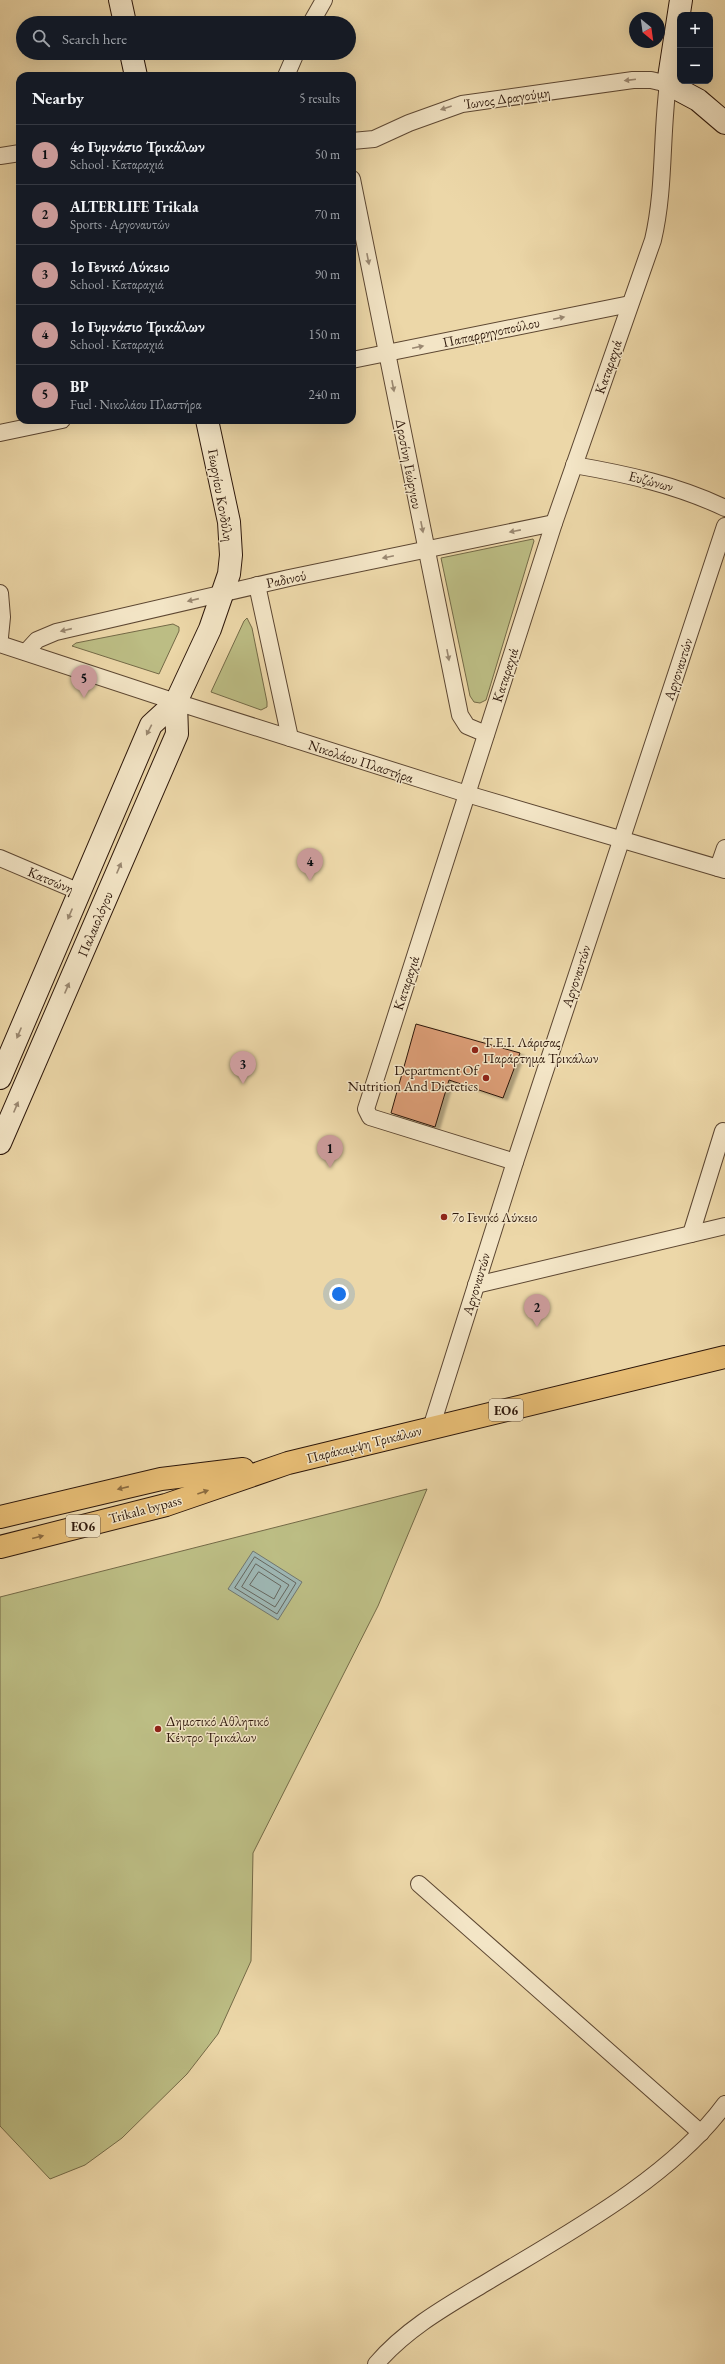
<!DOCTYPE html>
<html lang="en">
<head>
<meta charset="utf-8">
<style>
  body { margin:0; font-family:"EB Garamond",serif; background:#20242c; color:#f1f3f6 }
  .controls { position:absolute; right:12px; top:12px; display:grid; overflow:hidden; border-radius:8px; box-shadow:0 4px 16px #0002 }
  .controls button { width:36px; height:36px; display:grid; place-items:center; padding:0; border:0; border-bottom:1px solid #363941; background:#171b24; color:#f1f3f6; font:20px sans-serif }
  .compass { position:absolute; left:629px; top:12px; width:36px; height:36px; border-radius:50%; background:#171b24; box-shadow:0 4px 16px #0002; rotate:151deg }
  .you { position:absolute; left:339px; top:1294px; width:14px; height:14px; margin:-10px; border:3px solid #fff; border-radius:50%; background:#1a73e8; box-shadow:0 0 0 6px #1a73e833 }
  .badge { display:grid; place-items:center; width:26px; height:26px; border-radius:50%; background:#c59692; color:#111; font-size:13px; font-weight:700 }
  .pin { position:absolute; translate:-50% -33px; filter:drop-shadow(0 1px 2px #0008) }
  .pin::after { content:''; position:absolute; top:21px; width:14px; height:12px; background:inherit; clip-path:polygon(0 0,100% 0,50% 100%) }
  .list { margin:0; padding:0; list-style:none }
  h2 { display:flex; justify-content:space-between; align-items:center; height:52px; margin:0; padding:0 16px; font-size:17px }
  h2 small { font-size:13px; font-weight:400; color:#9ea1a6 }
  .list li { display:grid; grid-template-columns:26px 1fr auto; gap:12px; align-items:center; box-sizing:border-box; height:60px; padding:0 16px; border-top:1px solid #363941 }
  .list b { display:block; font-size:15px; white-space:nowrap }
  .list p { margin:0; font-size:13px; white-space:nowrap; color:#9ea1a6 }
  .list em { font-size:13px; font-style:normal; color:#9ea1a6 }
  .icon { flex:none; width:22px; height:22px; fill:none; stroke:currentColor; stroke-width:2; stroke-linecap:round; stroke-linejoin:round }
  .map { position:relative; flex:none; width:725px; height:2364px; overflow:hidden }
  .search { position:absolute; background:#171b24; box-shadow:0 4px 16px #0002; left:16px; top:16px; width:340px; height:44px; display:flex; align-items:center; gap:10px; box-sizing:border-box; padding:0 14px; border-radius:22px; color:#9ea1a6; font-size:15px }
  .panel { position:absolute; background:#171b24; box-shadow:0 4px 16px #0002; left:16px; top:72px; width:340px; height:352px; border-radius:12px }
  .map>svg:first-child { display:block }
  .green { fill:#bcbd84; stroke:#746a47 }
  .water { fill:#9eb7b4; stroke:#717770 }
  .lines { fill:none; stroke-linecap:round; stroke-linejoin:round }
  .shore { stroke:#66675f; stroke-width:1 }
  .building { fill:#db9d76; stroke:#2d170a; filter:url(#shadow) }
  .street-casing { stroke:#5d4732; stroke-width:18 }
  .secondary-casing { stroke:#2d170a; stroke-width:24 }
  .primary-casing { stroke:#2d170a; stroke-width:24 }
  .street { stroke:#f3e5c6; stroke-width:16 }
  .secondary { stroke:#f3e5c6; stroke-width:22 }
  .primary { stroke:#e6bc74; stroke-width:22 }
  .oneway { fill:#9a8871 }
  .oneway2 { fill:#8a6a3f }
  .poi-dot { fill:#8f2418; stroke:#f3e5c6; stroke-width:1.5 }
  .labels { text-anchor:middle; stroke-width:3; stroke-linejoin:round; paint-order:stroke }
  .shield { fill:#f3e5c6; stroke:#685542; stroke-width:1 }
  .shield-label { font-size:13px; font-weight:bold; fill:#2d170a }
  .street-label { font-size:14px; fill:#2d170a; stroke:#f3e5c6 }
  .poi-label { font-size:14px; fill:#2d170a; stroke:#f3e5c6; text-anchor:start }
</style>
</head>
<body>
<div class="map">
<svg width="725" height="2364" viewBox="0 0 725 2364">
  <defs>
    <filter id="shadow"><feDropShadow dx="4.5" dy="2.5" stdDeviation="1" flood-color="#0004"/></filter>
  </defs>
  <rect width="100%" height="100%" fill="#ecd7a8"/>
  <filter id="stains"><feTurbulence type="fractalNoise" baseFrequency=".005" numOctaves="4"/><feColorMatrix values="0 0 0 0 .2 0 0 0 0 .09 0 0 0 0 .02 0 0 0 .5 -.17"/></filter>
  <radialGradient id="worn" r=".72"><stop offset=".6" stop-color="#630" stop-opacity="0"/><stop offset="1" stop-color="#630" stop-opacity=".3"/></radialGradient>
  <!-- green -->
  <g class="green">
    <path d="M 533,539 L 534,541 L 486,700 L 480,703 L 474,702 L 470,696 L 441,558 Z"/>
    <path d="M 247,618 L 252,628 L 267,702 L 267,707 L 261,710 L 211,692 L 244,621 Z"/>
    <path d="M 173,624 L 179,627 L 179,631 L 159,674 L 72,646 L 76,643 Z"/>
    <path d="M 427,1489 L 378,1606 L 253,1853 L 251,1961 L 218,2034 L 187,2074 L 122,2138 L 85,2165 L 50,2179 L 0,2126 L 0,1597 Z"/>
  </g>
  <!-- water -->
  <path class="water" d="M 253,1551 L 302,1582 L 278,1620 L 228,1589 Z"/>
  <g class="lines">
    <!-- shore -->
    <g class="shore">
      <path d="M 255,1557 L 296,1583 L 277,1614 L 235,1588 Z"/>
      <path d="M 256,1564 L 289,1585 L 275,1607 L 242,1587 Z"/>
      <path d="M 259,1572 L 281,1586 L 274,1599 L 250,1585 Z"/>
    </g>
  </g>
  <!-- building -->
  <path class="building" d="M 416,1024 L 520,1053 L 503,1098 L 449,1080 L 435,1127 L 391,1113 Z"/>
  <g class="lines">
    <!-- street casing -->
    <g class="street-casing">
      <g id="street">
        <path d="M 311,23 L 324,0"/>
        <path d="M 286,76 L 296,53"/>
        <path d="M 352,141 L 374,139 L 409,123 L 462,104 L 633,80 L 651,80 L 668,84 C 661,136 665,189 653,240 L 554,523 L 366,1109 L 370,1117 L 515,1162"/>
        <path d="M 0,156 L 20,153"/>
        <path d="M 352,179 L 460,715 L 467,726 L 486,734"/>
        <path d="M 352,360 L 630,304"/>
        <path d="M 0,433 L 62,420"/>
        <path d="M 574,465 C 626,474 677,485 725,508"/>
        <path d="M 257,585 L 290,738"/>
        <path d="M 0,593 L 2,617 L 0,637"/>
        <path d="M 0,644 L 176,702 L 467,794 L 725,870"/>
        <path d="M 26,652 L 37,640 L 56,632 L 289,578 L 554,523"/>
        <path d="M 0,858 L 80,892"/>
        <path d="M 718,868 L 725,848"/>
        <path d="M 691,1234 L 723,1131"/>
        <path d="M 476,1285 L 725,1226"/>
        <path d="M 431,1428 L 515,1162 L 725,526"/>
        <path d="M 419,1884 L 701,2133"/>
        <path d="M 376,2364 C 407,2328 447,2306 487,2282 C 565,2235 671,2178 725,2104"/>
      </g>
    </g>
    <!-- secondary casing -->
    <g class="secondary-casing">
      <g id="secondary">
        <path d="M 120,0 L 125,23"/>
        <path d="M 681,0 L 668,84 L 698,100 L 725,123"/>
        <path d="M 131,53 L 136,76"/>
        <path d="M 0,1078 L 151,725 L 176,702 L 210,629 L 229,574 L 231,555 L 229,522 L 207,420"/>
        <path d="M 0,1143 L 177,734 L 176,702"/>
      </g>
    </g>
    <!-- primary casing -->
    <g class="primary-casing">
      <g id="primary">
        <path d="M 0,1517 L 161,1479 L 243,1469"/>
        <path d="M 0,1547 L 166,1505 L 288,1463 L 725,1357"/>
      </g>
    </g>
    <!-- street -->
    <use href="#street" class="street"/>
    <!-- secondary -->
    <use href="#secondary" class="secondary"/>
    <!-- primary -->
    <use href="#primary" class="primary"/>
  </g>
  <!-- one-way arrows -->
  <defs><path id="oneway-solid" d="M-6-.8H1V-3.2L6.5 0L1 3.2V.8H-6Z"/></defs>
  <g class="oneway">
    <use href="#oneway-solid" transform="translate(630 80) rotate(173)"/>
    <use href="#oneway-solid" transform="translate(446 108) rotate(161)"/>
    <use href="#oneway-solid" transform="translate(368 259) rotate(79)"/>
    <use href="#oneway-solid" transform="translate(559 318) rotate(-12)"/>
    <use href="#oneway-solid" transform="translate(418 347) rotate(-12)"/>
    <use href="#oneway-solid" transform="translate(393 386) rotate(79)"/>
    <use href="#oneway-solid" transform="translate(422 527) rotate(79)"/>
    <use href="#oneway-solid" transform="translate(515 531) rotate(169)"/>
    <use href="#oneway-solid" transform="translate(388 557) rotate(168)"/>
    <use href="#oneway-solid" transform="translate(193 600) rotate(167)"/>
    <use href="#oneway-solid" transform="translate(66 630) rotate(167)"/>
    <use href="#oneway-solid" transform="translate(448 655) rotate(79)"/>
    <use href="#oneway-solid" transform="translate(149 730) rotate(117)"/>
    <use href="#oneway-solid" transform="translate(119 868) rotate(-67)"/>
    <use href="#oneway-solid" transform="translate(70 914) rotate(113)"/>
    <use href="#oneway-solid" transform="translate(67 988) rotate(-67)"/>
    <use href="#oneway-solid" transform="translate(19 1033) rotate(113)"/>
    <use href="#oneway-solid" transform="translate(16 1107) rotate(-67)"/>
  </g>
  <g class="oneway2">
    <use href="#oneway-solid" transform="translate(123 1488) rotate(167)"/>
    <use href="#oneway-solid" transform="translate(203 1492) rotate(-19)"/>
    <use href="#oneway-solid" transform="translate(38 1537) rotate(-14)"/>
  </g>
  <!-- markers -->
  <g class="poi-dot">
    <circle cx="475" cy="1050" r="4"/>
    <circle cx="486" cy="1078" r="4"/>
    <circle cx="444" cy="1217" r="4"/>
    <circle cx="158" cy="1729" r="4"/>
  </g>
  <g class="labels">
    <!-- shield labels -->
    <g class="shield">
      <rect x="489" y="1399" width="34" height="22" rx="3"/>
      <rect x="66" y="1515" width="34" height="22" rx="3"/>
    </g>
    <g class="shield-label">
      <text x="506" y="1415">ΕΟ6</text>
      <text x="83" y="1531">ΕΟ6</text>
    </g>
    <!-- street labels -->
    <g class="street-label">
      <text transform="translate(507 98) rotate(-8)" y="5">Ίωνος Δραγούμη</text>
      <text transform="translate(491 332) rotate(-12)" y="5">Παπαρρηγοπούλου</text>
      <text transform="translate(608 367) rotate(-71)" y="5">Καταραχιά</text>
      <text transform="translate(409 464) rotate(79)" y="5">Δροσίνη Γεώργιου</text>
      <text transform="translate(651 481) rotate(15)" y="5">Ευζώνων</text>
      <text transform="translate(221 495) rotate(80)" y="5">Γεωργίου Κονδύλη</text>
      <text transform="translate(286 579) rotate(-12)" y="5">Ραδινού</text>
      <text transform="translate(678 669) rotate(-72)" y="5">Αργοναυτών</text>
      <text transform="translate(505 675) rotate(-72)" y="5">Καταραχιά</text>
      <text transform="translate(361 761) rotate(18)" y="5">Νικολάου Πλαστήρα</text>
      <text transform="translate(51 880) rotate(23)" y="5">Κατσώνη</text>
      <text transform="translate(95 924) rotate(-67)" y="5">Παλαιολόγου</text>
      <text transform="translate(576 976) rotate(-72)" y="5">Αργοναυτών</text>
      <text transform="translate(406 983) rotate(-72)" y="5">Καταραχιά</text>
      <text transform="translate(476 1284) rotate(-73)" y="5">Αργοναυτών</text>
      <text transform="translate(364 1444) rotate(-14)" y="5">Παράκαμψη Τρικάλων</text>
      <text transform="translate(145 1509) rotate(-15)" y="5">Trikala bypass</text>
    </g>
    <!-- poi labels -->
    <g class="poi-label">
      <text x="483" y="1047">Τ.Ε.Ι. Λάρισας<tspan x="483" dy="16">Παράρτημα Τρικάλων</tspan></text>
      <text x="478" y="1075" text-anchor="end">Department Of<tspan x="478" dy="16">Nutrition And Dietetics</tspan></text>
      <text x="452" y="1222">7ο Γενικό Λύκειο</text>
      <text x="166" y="1726">Δημοτικό Αθλητικό<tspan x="166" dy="16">Κέντρο Τρικάλων</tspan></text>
    </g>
  </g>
  <rect width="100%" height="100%" filter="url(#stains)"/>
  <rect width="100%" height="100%" fill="url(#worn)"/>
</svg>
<div class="controls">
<button>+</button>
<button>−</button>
</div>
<svg class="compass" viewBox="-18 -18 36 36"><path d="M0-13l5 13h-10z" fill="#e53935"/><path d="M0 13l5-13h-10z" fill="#9ea1a6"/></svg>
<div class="you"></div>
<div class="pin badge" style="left:330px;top:1168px">1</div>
<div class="pin badge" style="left:537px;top:1327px">2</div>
<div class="pin badge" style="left:243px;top:1084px">3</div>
<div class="pin badge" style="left:310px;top:881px">4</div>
<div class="pin badge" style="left:84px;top:698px">5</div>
<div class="search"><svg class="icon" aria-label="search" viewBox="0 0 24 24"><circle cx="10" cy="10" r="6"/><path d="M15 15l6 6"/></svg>Search here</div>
<section class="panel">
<h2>Nearby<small>5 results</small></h2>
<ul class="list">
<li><span class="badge">1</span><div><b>4ο Γυμνάσιο Τρικάλων</b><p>School · Καταραχιά</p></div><em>50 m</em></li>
<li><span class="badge">2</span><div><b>ALTERLIFE Trikala</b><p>Sports · Αργοναυτών</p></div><em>70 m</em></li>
<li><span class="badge">3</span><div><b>1ο Γενικό Λύκειο</b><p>School · Καταραχιά</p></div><em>90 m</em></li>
<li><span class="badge">4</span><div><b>1ο Γυμνάσιο Τρικάλων</b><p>School · Καταραχιά</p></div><em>150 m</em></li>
<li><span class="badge">5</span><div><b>BP</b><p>Fuel · Νικολάου Πλαστήρα</p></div><em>240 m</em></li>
</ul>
</section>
</div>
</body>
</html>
